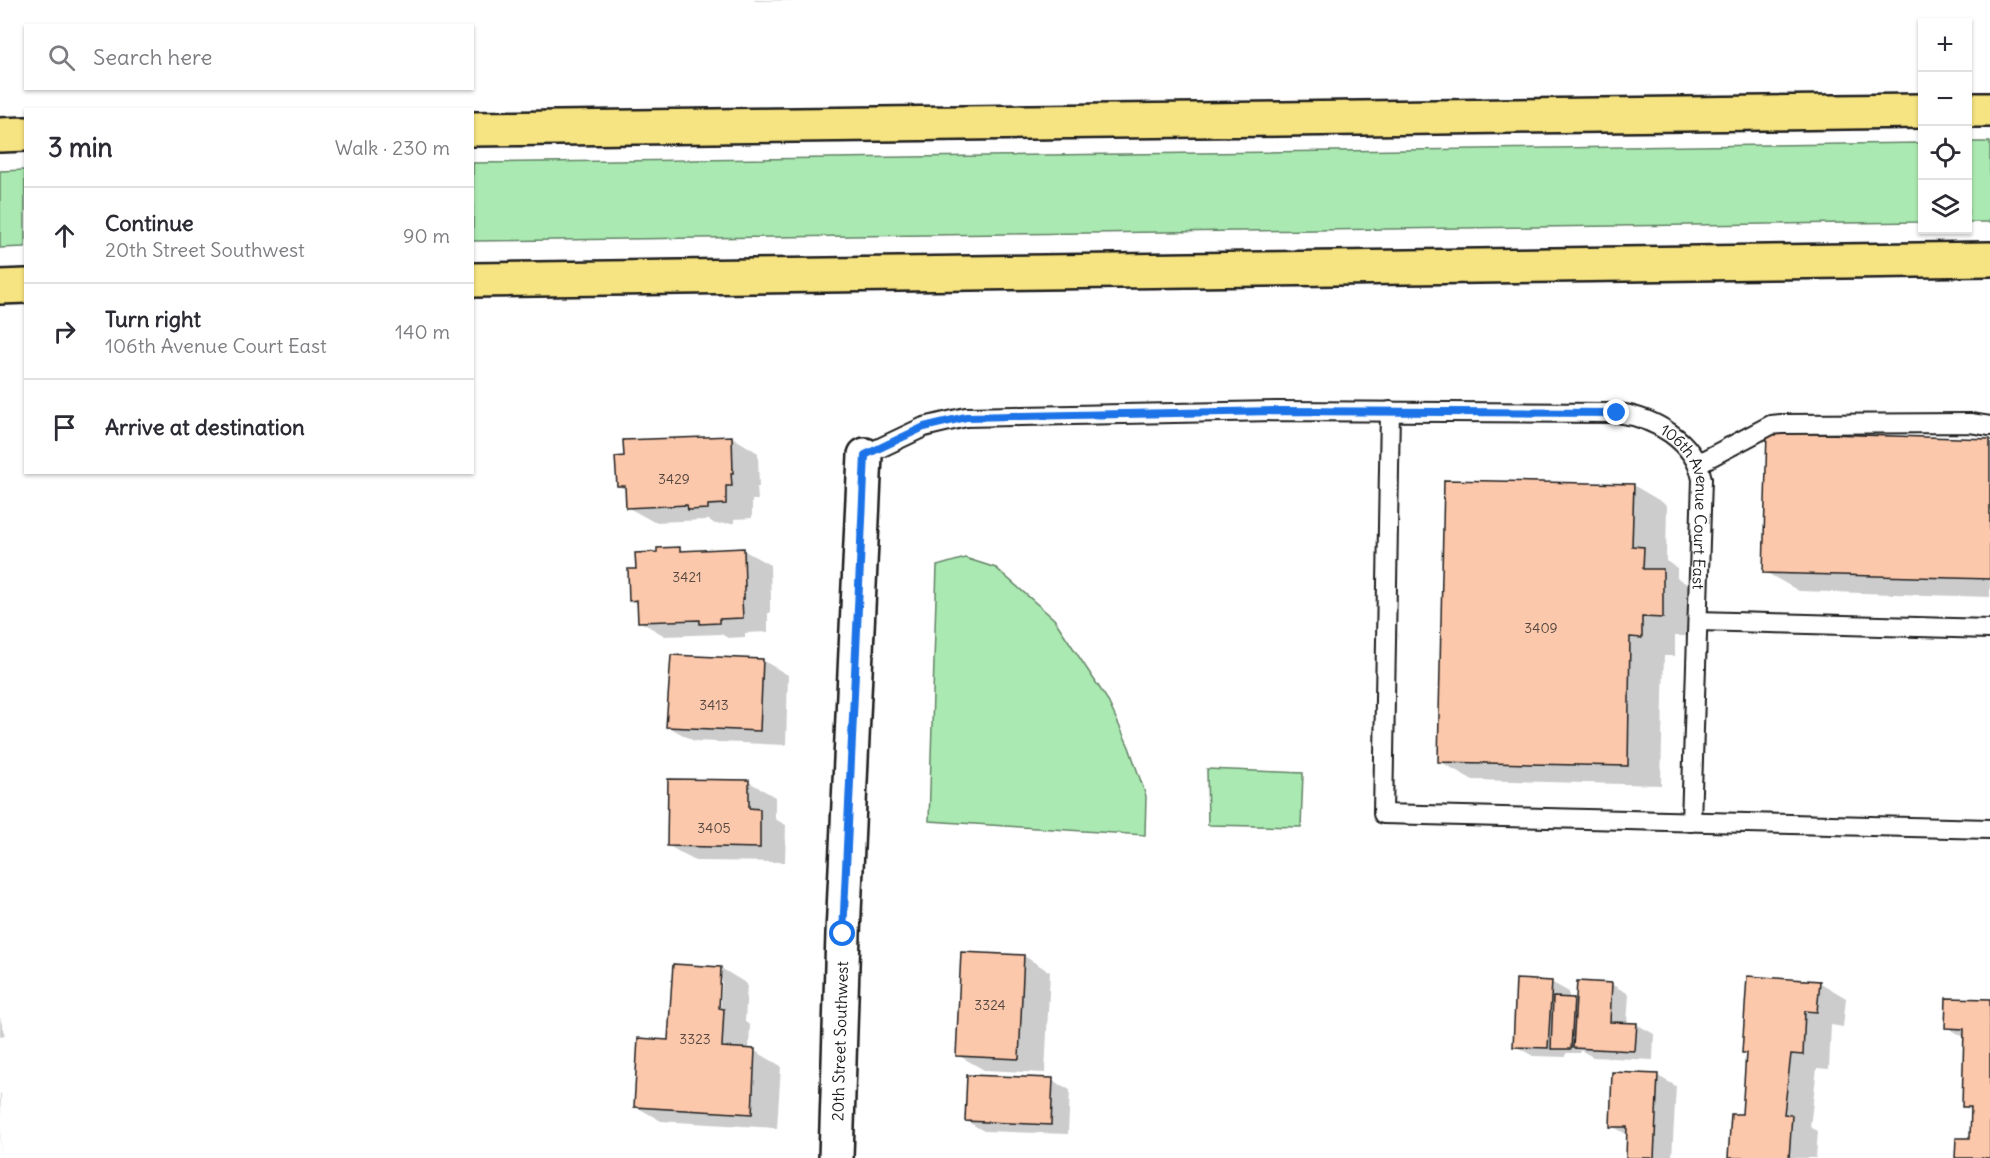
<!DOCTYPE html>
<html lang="en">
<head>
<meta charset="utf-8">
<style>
  body { margin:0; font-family:Delius,sans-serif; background:#f2f2f3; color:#2b2b33 }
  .controls { position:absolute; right:18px; top:18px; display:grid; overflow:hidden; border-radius:0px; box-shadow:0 2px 4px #0004 }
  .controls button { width:54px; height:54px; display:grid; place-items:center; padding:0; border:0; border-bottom:2px solid #e1e1e2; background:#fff; color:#2b2b33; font:30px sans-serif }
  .stop { position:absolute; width:18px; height:18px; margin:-14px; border:4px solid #1a73e8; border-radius:50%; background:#fff }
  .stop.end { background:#1a73e8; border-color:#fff; box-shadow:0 2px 6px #0008 }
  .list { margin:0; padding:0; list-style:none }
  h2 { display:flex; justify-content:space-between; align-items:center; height:78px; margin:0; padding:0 24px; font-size:26px }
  h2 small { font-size:20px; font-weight:400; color:#7c7c81 }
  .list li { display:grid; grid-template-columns:39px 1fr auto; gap:18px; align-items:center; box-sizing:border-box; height:96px; padding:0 24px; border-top:2px solid #e1e1e2 }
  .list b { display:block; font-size:22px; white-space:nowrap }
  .list p { margin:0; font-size:20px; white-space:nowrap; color:#7c7c81 }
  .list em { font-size:20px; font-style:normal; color:#7c7c81 }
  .icon { flex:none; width:33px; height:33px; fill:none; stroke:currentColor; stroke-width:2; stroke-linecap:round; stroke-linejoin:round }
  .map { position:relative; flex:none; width:1990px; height:1158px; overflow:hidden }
  .search { position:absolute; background:#fff; box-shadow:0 2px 4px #0004; left:24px; top:24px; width:450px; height:66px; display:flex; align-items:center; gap:15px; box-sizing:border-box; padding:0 21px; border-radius:0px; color:#7c7c81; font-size:22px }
  .panel { position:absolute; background:#fff; box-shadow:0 2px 4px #0004; left:24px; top:108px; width:450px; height:366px; border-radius:0px }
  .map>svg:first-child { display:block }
  .green { fill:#aae9b1; stroke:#638266; stroke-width:1.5 }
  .shadow { fill:#0003; fill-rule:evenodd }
  .building { fill:#fcc8ac; stroke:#1c1c1c; stroke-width:1.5 }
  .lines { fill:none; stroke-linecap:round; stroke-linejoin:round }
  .lane-casing { stroke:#1c1c1c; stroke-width:22 }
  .street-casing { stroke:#1c1c1c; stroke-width:38 }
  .highway-casing { stroke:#1c1c1c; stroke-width:38 }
  .lane { stroke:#fff; stroke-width:18 }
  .street { stroke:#fff; stroke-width:33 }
  .highway { stroke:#f6e381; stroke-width:33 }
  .route { stroke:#1a73e8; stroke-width:8 }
  .labels { text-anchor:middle; stroke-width:5; stroke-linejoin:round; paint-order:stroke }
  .number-label { font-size:14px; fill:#544740 }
  .street-label { font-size:16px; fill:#1c1c1c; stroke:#fff }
</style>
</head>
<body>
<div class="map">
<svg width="1990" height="1158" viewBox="0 0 1990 1158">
  <rect width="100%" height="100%" fill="#fff"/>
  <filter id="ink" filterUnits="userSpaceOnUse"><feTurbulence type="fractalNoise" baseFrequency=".0167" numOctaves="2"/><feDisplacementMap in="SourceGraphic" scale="12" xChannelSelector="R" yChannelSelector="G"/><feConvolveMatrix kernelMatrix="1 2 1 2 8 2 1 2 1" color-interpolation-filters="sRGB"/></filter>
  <g filter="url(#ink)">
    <!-- green -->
    <g class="green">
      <rect x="1968" y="142" width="22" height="80"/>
      <path d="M 1922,143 L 1922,222 L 473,241 L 473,163 Z"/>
      <path d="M 25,170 L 25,247 L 0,248 L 0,171 Z"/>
      <path d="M 965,558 L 996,568 L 1054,619 L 1107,699 L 1129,747 L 1146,796 L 1145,835 L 929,821 L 937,566 Z"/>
      <path d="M 1207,769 L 1303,773 L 1301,827 L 1208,825 Z"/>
    </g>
    <!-- shadow -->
    <g class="shadow">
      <path d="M 754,0 L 815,0 L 755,1 Z"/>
      <path d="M 732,437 L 758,453 L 759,487 L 757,487 L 758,500 L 752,500 L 752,518 L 734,519 L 734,523 L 715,524 L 709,520 L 654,522 L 627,507 L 627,490 L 618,486 Z"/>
      <path d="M 1990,440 L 1990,597 L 1799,591 L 1765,572 Z"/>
      <path d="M 1633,485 L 1667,505 L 1666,561 L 1677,568 L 1677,578 L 1697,590 L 1696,636 L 1675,636 L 1675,656 L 1664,656 L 1661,785 L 1473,780 L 1439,761 Z"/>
      <path d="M 680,549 L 685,552 L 743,550 L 770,565 L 771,600 L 770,600 L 770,613 L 768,613 L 768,632 L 745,633 L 745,637 L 728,638 L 721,634 L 665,636 L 639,621 L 638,604 L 631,600 L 637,570 L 659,553 Z"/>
      <path d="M 762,660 L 788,675 L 786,745 L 694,741 L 667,726 Z"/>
      <path d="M 749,782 L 775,797 L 775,819 L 786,825 L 785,862 L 695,861 L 669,846 Z"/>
      <path d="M 1024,956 L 1050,972 L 1045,1073 L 984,1070 L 958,1055 Z"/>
      <path d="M 674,966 L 721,968 L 747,984 L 745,1022 L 750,1025 L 749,1050 L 755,1051 L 781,1066 L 777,1128 L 661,1121 L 635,1106 L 669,1041 ZM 719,980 L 722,980 L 720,1015 L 717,1015 Z"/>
      <path d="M 1551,982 L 1569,992 L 1569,999 L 1577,1002 L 1611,984 L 1629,994 L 1627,1024 L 1636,1024 L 1654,1034 L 1653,1060 L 1593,1057 L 1580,1050 L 1580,1053 L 1566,1053 L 1566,1057 L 1533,1056 L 1515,1046 Z"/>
      <path d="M 1819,982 L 1846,998 L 1843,1027 L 1831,1025 L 1829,1069 L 1817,1068 L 1810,1127 L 1818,1131 L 1816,1158 L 1729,1158 L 1744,1116 L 1748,1055 L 1743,1052 Z"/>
      <path d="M 1990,1001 L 1990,1158 L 1957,1158 L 1971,1140 L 1972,1111 L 1963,1106 L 1965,1038 L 1947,1027 Z"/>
      <path d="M 0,1017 L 5,1036 L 0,1037 Z"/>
      <path d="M 1658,1076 L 1676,1086 L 1672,1158 L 1627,1158 L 1628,1135 L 1612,1126 Z"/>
      <path d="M 1052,1080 L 1070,1090 L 1068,1134 L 984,1131 L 966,1121 Z"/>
      <path d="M 0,1093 L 1,1094 L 0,1158 Z"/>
    </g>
    <!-- building -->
    <g class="building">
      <path d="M 1767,432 L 1990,439 L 1990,579 L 1763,573 Z"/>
      <path d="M 732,436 L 733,473 L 731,473 L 732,486 L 726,486 L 726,504 L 708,505 L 708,509 L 688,510 L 687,505 L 626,508 L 625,486 L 617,486 L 615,457 L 624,456 L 623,440 Z"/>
      <path d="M 1444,480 L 1634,484 L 1632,546 L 1644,547 L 1643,569 L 1663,569 L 1663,618 L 1642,617 L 1642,638 L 1630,637 L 1628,766 L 1438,762 Z"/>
      <path d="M 680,547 L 680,551 L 744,548 L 745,586 L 744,586 L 744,599 L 742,599 L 743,618 L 719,619 L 719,623 L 700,624 L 700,620 L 638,622 L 637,600 L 629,601 L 628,569 L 636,569 L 635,553 L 657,552 L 657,548 Z"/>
      <path d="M 671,655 L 763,659 L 760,731 L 666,727 Z"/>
      <path d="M 668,779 L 749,780 L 749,808 L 760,809 L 760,848 L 667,846 Z"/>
      <path d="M 961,952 L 1024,955 L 1019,1059 L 956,1056 Z"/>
      <path d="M 673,964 L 721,967 L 719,1008 L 724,1009 L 722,1047 L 755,1049 L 752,1114 L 634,1107 L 638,1038 L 668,1040 Z"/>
      <path d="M 1747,976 L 1820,981 L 1817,1012 L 1805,1011 L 1803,1055 L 1791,1054 L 1784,1114 L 1792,1115 L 1789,1158 L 1728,1158 L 1731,1114 L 1742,1114 L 1746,1053 L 1742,1053 Z"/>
      <path d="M 1516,979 L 1552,981 L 1548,1048 L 1513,1047 Z"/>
      <path d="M 1577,981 L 1612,983 L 1610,1022 L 1637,1023 L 1635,1051 L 1573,1048 Z"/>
      <path d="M 1553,997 L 1574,998 L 1571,1049 L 1551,1049 Z"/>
      <path d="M 1946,998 L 1990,999 L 1990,1158 L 1955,1158 L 1956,1138 L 1970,1138 L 1971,1107 L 1962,1107 L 1964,1029 L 1945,1028 Z"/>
      <path d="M 1612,1072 L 1658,1074 L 1654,1158 L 1626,1158 L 1627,1127 L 1610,1127 Z"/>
      <path d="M 967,1075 L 1053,1078 L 1051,1125 L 965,1121 Z"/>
    </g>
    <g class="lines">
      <!-- lane casing -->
      <g class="lane-casing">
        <g id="lane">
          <path d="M 1390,411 L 1383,814 L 1990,829"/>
          <path id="s1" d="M 865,455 L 924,427 L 966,417 L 1276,411 L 1618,413 C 1654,418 1694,440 1702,479 L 1691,822"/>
          <path d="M 1699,463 L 1771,425 L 1781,424 L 1970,423 L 1990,426"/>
          <path d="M 1698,621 L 1990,629"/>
        </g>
      </g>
      <!-- street casing -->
      <g class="street-casing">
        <g id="street">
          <path id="s2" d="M 836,1158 L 843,934 L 865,455"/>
        </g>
      </g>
      <!-- highway casing -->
      <g class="highway-casing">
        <g id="highway">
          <path d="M 1968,110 L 1990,110"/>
          <path d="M 472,129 L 1922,111"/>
          <path d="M 0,135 L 26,134"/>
          <path d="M 472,280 L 1990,259"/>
          <path d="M 0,287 L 26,286"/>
        </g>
      </g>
      <!-- lane -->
      <use href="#lane" class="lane"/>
      <!-- street -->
      <use href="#street" class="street"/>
      <!-- highway -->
      <use href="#highway" class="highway"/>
    </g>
  </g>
  <g class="lines" filter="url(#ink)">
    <!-- route -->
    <path class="route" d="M 843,934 L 865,455 L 924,427 L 966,417 L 1276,411 L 1617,413"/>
  </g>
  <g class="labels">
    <!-- number labels -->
    <g class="number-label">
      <text x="674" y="484">3429</text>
      <text x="687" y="582">3421</text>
      <text x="1541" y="633">3409</text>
      <text x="714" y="710">3413</text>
      <text x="714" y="833">3405</text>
      <text x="990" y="1010">3324</text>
      <text x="695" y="1044">3323</text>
    </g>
    <!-- street labels -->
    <g class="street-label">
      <text dy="6" stroke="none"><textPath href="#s1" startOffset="896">106th Avenue Court East</textPath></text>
      <text dy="6" stroke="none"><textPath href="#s2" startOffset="117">20th Street Southwest</textPath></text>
    </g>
  </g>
</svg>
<div class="controls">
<button>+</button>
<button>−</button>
<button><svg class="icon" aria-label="locate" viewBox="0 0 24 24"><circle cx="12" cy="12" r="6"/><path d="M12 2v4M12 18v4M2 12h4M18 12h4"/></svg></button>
<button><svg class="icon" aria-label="layers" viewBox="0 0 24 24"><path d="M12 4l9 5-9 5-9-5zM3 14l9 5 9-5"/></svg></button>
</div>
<div class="stop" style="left:843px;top:934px"></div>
<div class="stop end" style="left:1617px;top:413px"></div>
<div class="search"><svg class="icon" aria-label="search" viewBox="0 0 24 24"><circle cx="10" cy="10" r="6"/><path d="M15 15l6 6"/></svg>Search here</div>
<section class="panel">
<h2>3 min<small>Walk · 230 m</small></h2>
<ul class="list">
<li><svg class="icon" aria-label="ahead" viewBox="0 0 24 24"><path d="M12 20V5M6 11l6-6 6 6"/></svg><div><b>Continue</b><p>20th Street Southwest</p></div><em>90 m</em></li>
<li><svg class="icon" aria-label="right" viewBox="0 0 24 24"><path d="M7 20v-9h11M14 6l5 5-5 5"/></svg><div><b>Turn right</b><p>106th Avenue Court East</p></div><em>140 m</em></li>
<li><svg class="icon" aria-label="arrive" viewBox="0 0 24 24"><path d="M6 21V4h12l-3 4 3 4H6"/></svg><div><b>Arrive at destination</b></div></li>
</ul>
</section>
</div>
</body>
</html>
